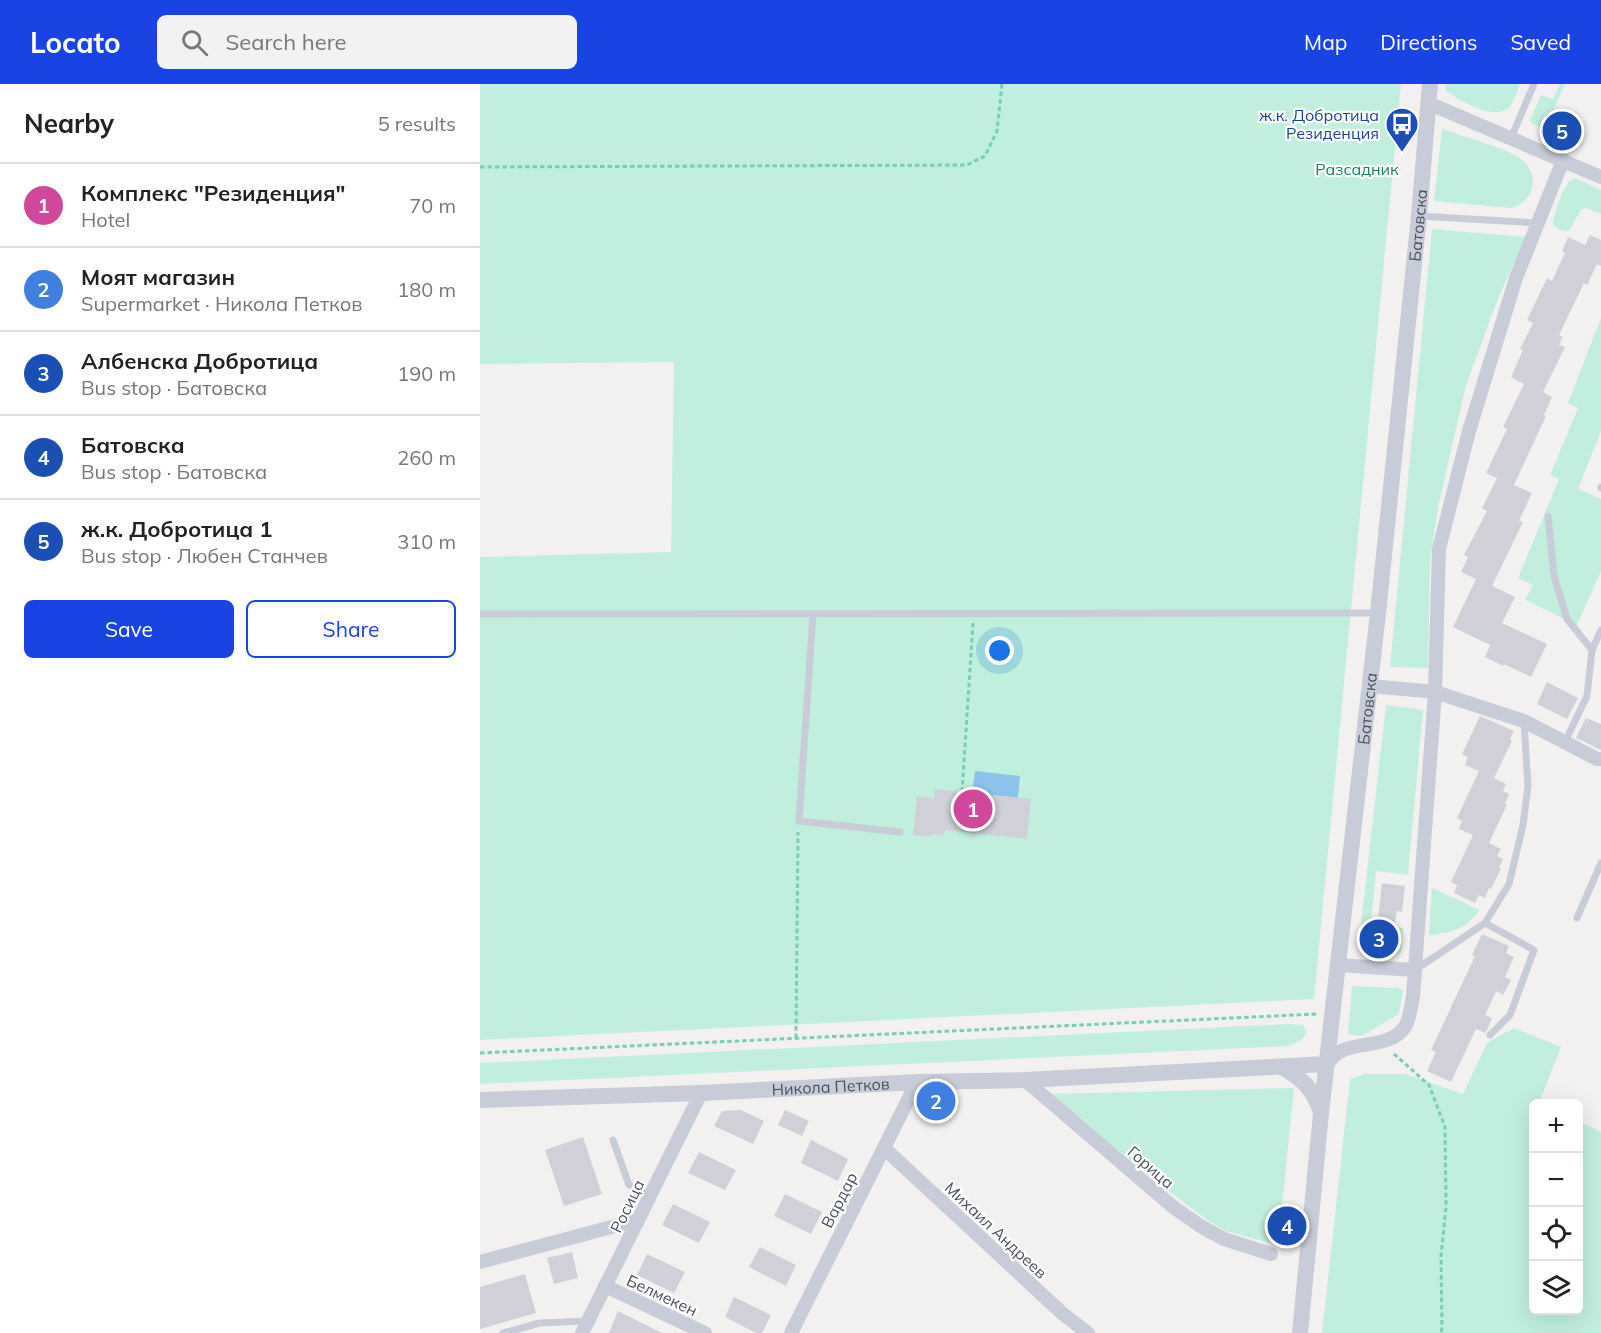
<!DOCTYPE html>
<html lang="en">
<head>
<meta charset="utf-8">
<style>
  body { margin:0; font-family:Mulish,sans-serif; background:#f2f2f2; color:#222 }
  .controls { position:absolute; right:18px; bottom:18px; display:grid; overflow:hidden; border-radius:9px; box-shadow:0 6px 24px #0002 }
  .controls button { width:54px; height:54px; display:grid; place-items:center; padding:0; border:0; border-bottom:2px solid #e0e0e0; background:#fff; color:#222; font:30px sans-serif }
  .you { position:absolute; left:520px; top:567px; width:21px; height:21px; margin:-15px; border:4px solid #fff; border-radius:50%; background:#1a73e8; box-shadow:0 0 0 9px #1a73e833 }
  .badge { display:grid; place-items:center; width:39px; height:39px; border-radius:50%; background:#1a43e3; color:#fff; font-size:20px; font-weight:700 }
  .pin { position:absolute; translate:-50% -50%; border:3px solid #fff; box-shadow:0 2px 6px #0006 }
  .list { margin:0; padding:0; list-style:none }
  h2 { display:flex; justify-content:space-between; align-items:center; height:78px; margin:0; padding:0 24px; font-size:26px }
  h2 small { font-size:20px; font-weight:400; color:#767676 }
  .list li { display:grid; grid-template-columns:39px 1fr auto; gap:18px; align-items:center; box-sizing:border-box; height:84px; padding:0 24px; border-top:2px solid #e0e0e0 }
  .list b { display:block; font-size:22px; white-space:nowrap }
  .list p { margin:0; font-size:20px; white-space:nowrap; color:#767676 }
  .list em { font-size:20px; font-style:normal; color:#767676 }
  .actions { display:flex; gap:12px; padding:18px 24px }
  .actions a { flex:1; padding:14px 0; border:2px solid #1a43e3; border-radius:9px; text-align:center; font-size:21px; color:#1a43e3 }
  .actions .main { background:#1a43e3; color:#fff }
  .icon { flex:none; width:33px; height:33px; fill:none; stroke:currentColor; stroke-width:2; stroke-linecap:round; stroke-linejoin:round }
  .map { position:relative; flex:none; width:1121px; height:1249px; overflow:hidden }
  header { display:flex; align-items:center; gap:36px; box-sizing:border-box; height:84px; padding:0 30px; background:#1a43e3; color:#fff }
  header strong { font-size:28px }
  nav { display:flex; gap:33px; margin-inline-start:auto; font-size:21px }
  .search { width:420px; height:54px; background:#f2f2f2; display:flex; align-items:center; gap:15px; box-sizing:border-box; padding:0 21px; border-radius:9px; color:#767676; font-size:22px }
  main { display:flex }
  aside { flex:1; background:#fff }
  .map>svg:first-child { display:block }
  .green { fill:#c0efdd }
  .water { fill:#8dc2ec }
  .building { fill:#d0d1d8 }
  .lines { fill:none; stroke-linecap:round; stroke-linejoin:round }
  .path { stroke:#78cdb7; stroke-width:3; stroke-dasharray:4.5 3; stroke-linecap:butt }
  .service { stroke:#c7ccd8; stroke-width:7 }
  .minor { stroke:#c7ccd8; stroke-width:14 }
  .tertiary { stroke:#c7ccd8; stroke-width:16 }
  .labels { text-anchor:middle; stroke-width:4.5; stroke-linejoin:round; paint-order:stroke }
  .transit-label { font-size:16px; fill:#164399; stroke:#fff; text-anchor:end }
  .park-label { font-size:16px; fill:#188065; stroke:#fff }
  .street-label { font-size:16px; fill:#484f5e; stroke:#fff }
</style>
</head>
<body>
<header>
<strong>Locato</strong>
<div class="search"><svg class="icon" aria-label="search" viewBox="0 0 24 24"><circle cx="10" cy="10" r="6"/><path d="M15 15l6 6"/></svg>Search here</div>
<nav><a>Map</a><a>Directions</a><a>Saved</a></nav>
</header>
<main>
<aside>
<h2>Nearby<small>5 results</small></h2>
<ul class="list">
<li><span class="badge" style="background:#d1479c">1</span><div><b>Комплекс &quot;Резиденция&quot;</b><p>Hotel</p></div><em>70 m</em></li>
<li><span class="badge" style="background:#3f7fe0">2</span><div><b>Моят магазин</b><p>Supermarket · Никола Петков</p></div><em>180 m</em></li>
<li><span class="badge" style="background:#1a4fb4">3</span><div><b>Албенска Добротица</b><p>Bus stop · Батовска</p></div><em>190 m</em></li>
<li><span class="badge" style="background:#1a4fb4">4</span><div><b>Батовска</b><p>Bus stop · Батовска</p></div><em>260 m</em></li>
<li><span class="badge" style="background:#1a4fb4">5</span><div><b>ж.к. Добротица 1</b><p>Bus stop · Любен Станчев</p></div><em>310 m</em></li>
</ul>
<div class="actions"><a class="main">Save</a><a>Share</a></div>
</aside>
<div class="map">
<svg width="1121" height="1249" viewBox="0 0 1121 1249">
  <rect width="100%" height="100%" fill="#f3f1f0"/>
  <!-- green -->
  <g class="green">
    <path d="M 0,0 L 921,0 L 834,915 L 0,956 L 0,473 L 191,468 L 194,278 L 0,280 Z"/>
    <path d="M 966,0 L 1040,0 C 1037,7 1035,16 1030,22 C 1017,39 978,16 965,6 Z"/>
    <path d="M 1080,0 L 1085,0 L 1065,45 L 1052,40 L 1050,36 L 1061,11 L 1073,15 Z"/>
    <path d="M 962,45 C 975,49 988,54 1001,58 C 1023,65 1062,76 1051,107 C 1048,116 1039,122 1031,124 L 954,117 Z"/>
    <path d="M 1095,94 L 1121,106 L 1121,130 L 1106,124 L 1101,126 L 1089,147 L 1080,146 L 1073,141 L 1073,135 C 1079,122 1081,100 1095,94 Z"/>
    <path d="M 952,145 L 1046,153 L 1019,212 L 986,301 L 958,423 L 950,477 L 948,584 L 910,583 Z"/>
    <path d="M 1121,234 L 1121,347 L 1098,405 L 1121,415 L 1121,487 L 1097,541 L 1045,516 L 1053,501 L 1038,494 L 1079,395 L 1070,391 L 1098,324 L 1088,319 Z"/>
    <path d="M 906,621 L 943,626 L 928,791 L 896,787 L 891,839 L 923,844 L 921,870 L 878,866 Z"/>
    <path d="M 952,804 L 1000,826 C 984,846 974,848 949,851 Z"/>
    <path d="M 872,902 L 917,904 L 923,906 L 919,930 L 882,952 L 868,950 Z"/>
    <path d="M 810,940 L 823,941 L 827,948 C 823,957 816,959 808,962 L 0,1000 L 0,979 Z"/>
    <path d="M 1034,944 L 1081,963 L 1059,1019 L 1054,1020 L 1054,1226 L 1098,1226 L 1099,1037 L 1121,1048 L 1121,1249 L 842,1249 L 870,995 L 885,990 L 926,990 L 983,1010 L 1007,959 Z"/>
    <path d="M 814,1004 L 798,1161 L 746,1147 L 727,1136 L 659,1084 L 568,1010 Z"/>
  </g>
  <!-- water -->
  <path class="water" d="M 495,687 L 540,692 L 538,714 L 492,709 Z"/>
  <!-- building -->
  <g class="building">
    <path d="M 1110,151 L 1121,156 L 1121,182 L 1117,180 L 1107,201 L 1104,199 L 1079,251 L 1083,253 L 1079,261 L 1085,263 L 1063,308 L 1072,313 L 1064,331 L 1066,332 L 1034,401 L 1052,409 L 1039,437 L 1043,438 L 1012,502 L 1035,513 L 1022,539 L 1067,560 L 1051,593 L 1024,580 L 1023,582 L 1005,573 L 1010,561 L 973,543 L 996,495 L 981,488 L 988,473 L 984,471 L 1007,427 L 1002,424 L 1017,394 L 1006,389 L 1027,345 L 1023,343 L 1044,300 L 1031,293 L 1043,266 L 1040,265 L 1053,239 L 1047,236 L 1067,194 L 1072,197 L 1085,169 L 1082,167 L 1088,153 L 1105,161 Z"/>
    <path d="M 1067,598 L 1098,614 L 1087,635 L 1057,620 Z"/>
    <path d="M 1000,632 L 1034,647 L 1030,655 L 1032,657 L 1014,694 L 1026,700 L 1023,707 L 1029,710 L 1025,719 L 1027,721 L 1009,759 L 1021,765 L 1017,772 L 1023,775 L 1019,784 L 1021,785 L 1011,805 L 1009,804 L 1005,814 L 999,811 L 995,819 L 974,809 L 977,801 L 971,798 L 993,751 L 979,745 L 982,737 L 977,734 L 999,687 L 985,681 L 988,673 L 982,670 Z"/>
    <path d="M 1106,634 L 1121,640 L 1121,666 L 1096,654 Z"/>
    <path d="M 455,705 L 551,715 L 547,755 L 465,746 L 464,751 L 451,750 L 451,753 L 433,751 L 437,712 L 454,714 Z"/>
    <path d="M 902,799 L 925,802 L 922,828 L 917,827 L 915,838 L 898,835 Z"/>
    <path d="M 1002,850 L 1029,862 L 1026,869 L 1034,873 L 1025,893 L 1031,896 L 1023,911 L 1016,907 L 1005,931 L 1012,934 L 1007,946 L 1005,949 L 996,945 L 971,998 L 947,987 L 956,968 L 951,966 L 995,872 L 992,871 Z"/>
    <path d="M 261,1026 L 284,1037 L 273,1060 L 234,1042 L 242,1027 Z"/>
    <path d="M 305,1026 L 329,1037 L 322,1052 L 298,1041 Z"/>
    <path d="M 103,1053 L 122,1110 L 84,1122 L 65,1066 Z"/>
    <path d="M 331,1056 L 368,1075 L 358,1097 L 321,1079 Z"/>
    <path d="M 219,1068 L 256,1086 L 245,1106 L 208,1089 Z"/>
    <path d="M 305,1110 L 342,1128 L 331,1150 L 294,1132 Z"/>
    <path d="M 193,1120 L 230,1138 L 219,1159 L 182,1141 Z"/>
    <path d="M 280,1163 L 316,1181 L 306,1202 L 269,1183 Z"/>
    <path d="M 92,1168 L 98,1194 L 74,1200 L 67,1174 Z"/>
    <path d="M 167,1170 L 205,1188 L 194,1209 L 157,1191 Z"/>
    <path d="M 45,1190 L 56,1229 L 0,1245 L 0,1203 Z"/>
    <path d="M 254,1213 L 291,1231 L 282,1249 L 276,1249 L 245,1233 Z"/>
    <path d="M 138,1227 L 182,1249 L 129,1249 Z"/>
  </g>
  <g class="lines">
    <!-- path -->
    <g class="path">
      <path d="M 0,83 L 487,81 L 505,72 L 517,47 L 522,0"/>
      <path d="M 482,708 L 493,539"/>
      <path d="M 316,954 L 318,748"/>
      <path d="M 0,969 L 837,930"/>
      <path d="M 914,970 L 949,1001 L 965,1043 L 966,1123 L 961,1172 L 962,1244 L 961,1249"/>
    </g>
    <!-- service -->
    <g class="service">
      <path d="M 1031,54 L 1054,0"/>
      <path d="M 939,132 L 1058,139"/>
      <path d="M 1121,403 L 1121,404"/>
      <path d="M 1068,432 L 1074,492 L 1087,535 L 1112,566"/>
      <path d="M 0,530 L 898,529"/>
      <path d="M 333,530 L 319,737 L 420,748"/>
      <path d="M 1085,658 L 1107,612 L 1112,566 L 1121,546"/>
      <path d="M 1097,834 L 1121,779"/>
      <path d="M 1005,839 L 1054,866 L 1030,931 L 1010,951"/>
      <path d="M 935,886 L 1005,839 L 1029,800 L 1043,741 L 1048,702 L 1044,638"/>
      <path d="M 133,1056 L 149,1101 L 170,1112"/>
      <path d="M 23,1249 L 60,1239 L 108,1237"/>
    </g>
    <!-- minor -->
    <g class="minor">
      <path d="M 948,19 L 1121,93"/>
      <path d="M 891,602 L 955,608 L 1044,637 L 1117,675 L 1121,675"/>
      <path d="M 858,881 L 935,886"/>
      <path d="M 847,980 C 851,975 855,970 861,967 C 881,957 913,964 926,941 C 930,933 931,922 933,913 L 955,608 L 959,465 L 989,347 L 1036,194 L 1083,76"/>
      <path d="M 545,996 L 693,1123 L 722,1143 L 744,1155 L 791,1170"/>
      <path d="M 404,1064 L 583,1230 L 608,1249"/>
      <path d="M 0,1178 L 158,1136"/>
      <path d="M 125,1202 L 225,1249"/>
      <path d="M 102,1249 L 221,1009"/>
      <path d="M 311,1249 L 437,998"/>
    </g>
    <!-- tertiary -->
    <g class="tertiary">
      <path d="M 802,983 C 823,995 833,1005 841,1028"/>
      <path id="s1" d="M 0,1016 L 221,1009 L 437,998 L 545,996 L 847,980"/>
      <path id="s2" d="M 820,1249 L 841,1029 L 898,529 L 939,132 L 950,0"/>
    </g>
  </g>
  <!-- icons -->
  <defs>
    <g id="bus-pin" transform="scale(1.725)"><path d="M0 17L-7.5 6A9.5 9.5 0 1 1 7.5 6Z" fill="#1a4fb4" stroke="#fff"/><path d="M-5-6H5V4H4V6H2V4H-2V6H-4V4H-5ZM-3.5-4V0h7V-4ZM-3.5 1.2v1.5H-2V1.2ZM2 1.2v1.5H3.5V1.2Z" fill="#fff"/></g>
  </defs>
  <g fill-rule="evenodd">
    <use href="#bus-pin" x="922" y="40"/>
  </g>
  <g class="labels">
    <!-- transit labels -->
    <g class="transit-label">
      <text x="899" y="37">ж.к. Добротица<tspan x="899" dy="18">Резиденция</tspan></text>
    </g>
    <!-- park labels -->
    <g class="park-label">
      <text x="877" y="91">Разсадник</text>
    </g>
    <!-- street labels -->
    <g class="street-label">
      <text dy="6" stroke="none"><textPath href="#s2" startOffset="1114">Батовска</textPath></text>
      <text dy="6" stroke="none"><textPath href="#s2" startOffset="628">Батовска</textPath></text>
      <text dy="6" stroke="none"><textPath href="#s1" startOffset="351">Никола Петков</textPath></text>
      <text transform="translate(671 1083) rotate(41)" y="6">Горица</text>
      <text transform="translate(359 1116) rotate(-63)" y="6">Вардар</text>
      <text transform="translate(147 1122) rotate(-64)" y="6">Росица</text>
      <text transform="translate(516 1146) rotate(43)" y="6">Михаил Андреев</text>
      <text transform="translate(182 1211) rotate(25)" y="6">Белмекен</text>
    </g>
  </g>
</svg>
<div class="controls">
<button>+</button>
<button>−</button>
<button><svg class="icon" aria-label="locate" viewBox="0 0 24 24"><circle cx="12" cy="12" r="6"/><path d="M12 2v4M12 18v4M2 12h4M18 12h4"/></svg></button>
<button><svg class="icon" aria-label="layers" viewBox="0 0 24 24"><path d="M12 4l9 5-9 5-9-5zM3 14l9 5 9-5"/></svg></button>
</div>
<div class="you"></div>
<div class="pin badge" style="left:493px;top:725px;background:#d1479c">1</div>
<div class="pin badge" style="left:456px;top:1017px;background:#3f7fe0">2</div>
<div class="pin badge" style="left:899px;top:855px;background:#1a4fb4">3</div>
<div class="pin badge" style="left:807px;top:1142px;background:#1a4fb4">4</div>
<div class="pin badge" style="left:1082px;top:47px;background:#1a4fb4">5</div>
</div>
</main>
</body>
</html>
